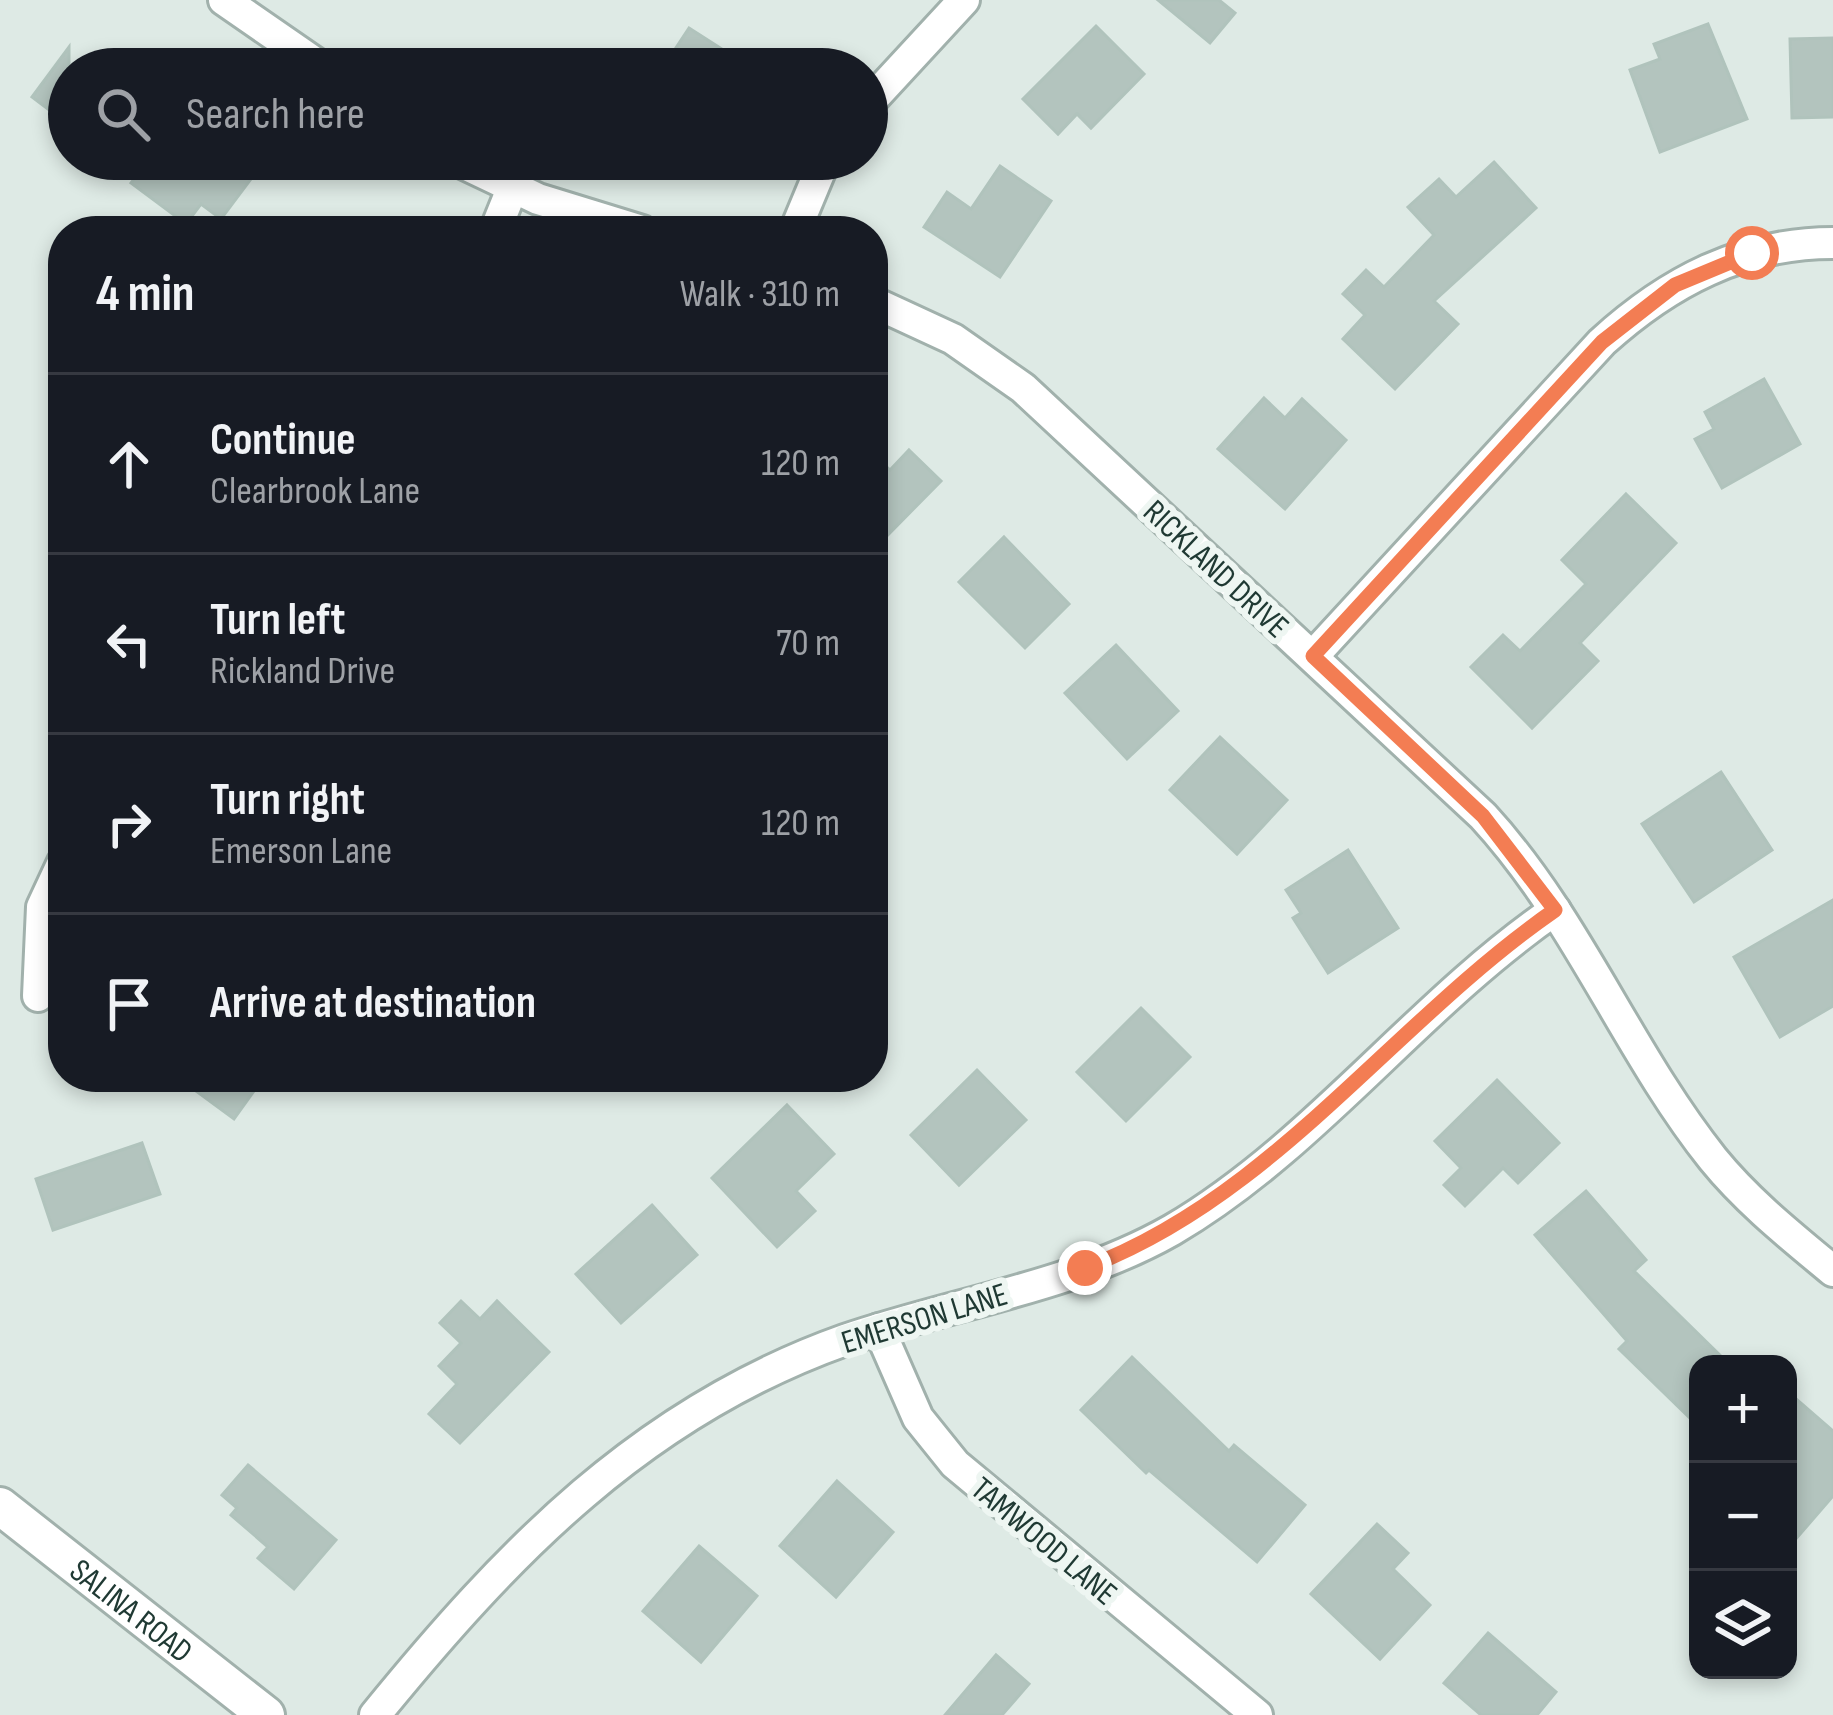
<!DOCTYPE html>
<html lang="en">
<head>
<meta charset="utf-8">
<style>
  body { margin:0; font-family:"Sofia Sans Condensed",sans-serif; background:#242831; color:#f1f3f6 }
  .controls { position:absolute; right:36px; bottom:36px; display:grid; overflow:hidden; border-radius:24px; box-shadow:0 6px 18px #0003 }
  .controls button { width:108px; height:108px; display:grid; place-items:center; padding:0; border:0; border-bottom:3px solid #363941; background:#171b24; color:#f1f3f6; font:60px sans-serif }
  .stop { position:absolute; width:36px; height:36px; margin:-27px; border:9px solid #f37d53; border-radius:50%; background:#fff }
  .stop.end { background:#f37d53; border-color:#fff; box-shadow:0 3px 12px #0008 }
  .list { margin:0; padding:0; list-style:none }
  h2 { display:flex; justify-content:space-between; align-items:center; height:156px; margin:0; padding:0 48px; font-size:51px }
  h2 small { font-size:39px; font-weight:400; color:#9ea1a6 }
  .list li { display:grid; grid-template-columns:78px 1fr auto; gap:36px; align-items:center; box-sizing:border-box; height:180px; padding:0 48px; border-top:3px solid #363941 }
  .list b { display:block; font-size:45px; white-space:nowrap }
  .list p { margin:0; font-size:39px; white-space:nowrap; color:#9ea1a6 }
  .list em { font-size:39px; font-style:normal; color:#9ea1a6 }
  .icon { flex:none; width:66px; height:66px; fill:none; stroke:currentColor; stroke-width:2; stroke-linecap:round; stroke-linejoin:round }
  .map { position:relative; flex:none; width:1833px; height:1715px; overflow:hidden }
  .search { position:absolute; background:#171b24; box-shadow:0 6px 18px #0003; left:48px; top:48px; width:840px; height:132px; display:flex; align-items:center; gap:30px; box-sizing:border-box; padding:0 42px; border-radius:66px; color:#9ea1a6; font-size:45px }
  .panel { position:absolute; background:#171b24; box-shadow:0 6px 18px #0003; left:48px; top:216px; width:840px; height:876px; border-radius:48px }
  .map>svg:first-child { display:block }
  .building { fill:#b3c4be; stroke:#b0c3bc; stroke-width:3 }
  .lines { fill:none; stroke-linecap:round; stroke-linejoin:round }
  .minor-casing { stroke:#a1b1ac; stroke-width:36 }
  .tertiary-casing { stroke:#a1b1ac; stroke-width:42 }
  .minor { stroke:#fff; stroke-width:30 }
  .tertiary { stroke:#fff; stroke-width:36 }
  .route { stroke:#f37d53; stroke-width:15 }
  .labels { text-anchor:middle; stroke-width:12; stroke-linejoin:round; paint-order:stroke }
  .street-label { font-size:33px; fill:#1f3933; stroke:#eef6f2 }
</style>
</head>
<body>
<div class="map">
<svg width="1833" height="1715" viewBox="0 0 1833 1715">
  <rect width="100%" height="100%" fill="#deeae5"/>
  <!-- building -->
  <g class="building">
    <path d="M 1158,0 L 1219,0 L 1235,13 L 1210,43 Z"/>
    <path d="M 1708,24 L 1747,119 L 1660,152 L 1630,70 L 1660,59 L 1654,44 Z"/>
    <path d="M 1096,26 L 1144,74 L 1091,128 L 1077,114 L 1058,134 L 1023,99 Z"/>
    <path d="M 689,28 L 753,69 L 662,69 Z"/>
    <path d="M 1833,38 L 1833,117 L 1792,118 L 1790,39 Z"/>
    <path d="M 69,47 L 69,125 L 32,97 Z"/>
    <path d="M 149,159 L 266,159 L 221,219 L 201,204 L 186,224 L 131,183 Z"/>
    <path d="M 1494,162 L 1536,208 L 1434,301 L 1458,324 L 1395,389 L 1343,339 L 1365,315 L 1343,294 L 1366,270 L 1384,287 L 1434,235 L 1408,207 L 1439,179 L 1456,197 Z"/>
    <path d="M 1000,166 L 1051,201 L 1000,277 L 924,227 L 947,192 L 971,209 Z"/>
    <path d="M 1764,379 L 1800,444 L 1722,488 L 1695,439 L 1714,429 L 1705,412 Z"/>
    <path d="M 1264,398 L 1285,418 L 1302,399 L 1346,440 L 1285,509 L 1218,449 Z"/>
    <path d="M 909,450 L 941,481 L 873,550 L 873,454 L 890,470 Z"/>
    <path d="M 1626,494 L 1676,543 L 1580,643 L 1598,661 L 1532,728 L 1471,667 L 1503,635 L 1520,651 L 1586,584 L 1562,560 Z"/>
    <path d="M 1004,537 L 1069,604 L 1025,648 L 959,582 Z"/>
    <path d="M 1116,645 L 1178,711 L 1127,759 L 1065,693 Z"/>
    <path d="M 1220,737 L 1287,800 L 1237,854 L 1170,790 Z"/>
    <path d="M 1721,772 L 1772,850 L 1694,902 L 1642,824 Z"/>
    <path d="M 1348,850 L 1398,928 L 1328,973 L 1293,918 L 1301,913 L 1286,890 Z"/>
    <path d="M 1833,900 L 1833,1006 L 1780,1037 L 1734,957 Z"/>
    <path d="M 1141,1008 L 1190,1057 L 1126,1121 L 1077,1072 Z"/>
    <path d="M 977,1070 L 1026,1120 L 959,1185 L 911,1135 Z"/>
    <path d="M 177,1077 L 264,1077 L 234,1119 Z"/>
    <path d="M 1497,1080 L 1559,1143 L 1518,1183 L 1503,1168 L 1465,1206 L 1444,1185 L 1461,1168 L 1435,1141 Z"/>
    <path d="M 787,1105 L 834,1154 L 796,1191 L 815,1211 L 777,1247 L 712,1178 Z"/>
    <path d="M 142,1143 L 160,1194 L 53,1230 L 36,1179 Z"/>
    <path d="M 1586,1191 L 1646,1260 L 1634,1271 L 1729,1364 L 1698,1364 L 1698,1426 L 1619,1349 L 1627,1341 L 1535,1235 Z"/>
    <path d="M 652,1205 L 697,1255 L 621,1323 L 576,1274 Z"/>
    <path d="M 461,1301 L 480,1319 L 497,1301 L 549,1352 L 460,1443 L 429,1414 L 457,1384 L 439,1366 L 461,1343 L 440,1323 Z"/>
    <path d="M 1132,1357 L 1229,1451 L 1234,1445 L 1305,1505 L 1257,1562 L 1149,1470 L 1146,1473 L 1081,1410 Z"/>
    <path d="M 1788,1392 L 1833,1431 L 1833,1496 L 1788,1548 Z"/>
    <path d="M 248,1465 L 336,1540 L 294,1589 L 258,1558 L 268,1547 L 231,1515 L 237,1508 L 222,1495 Z"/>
    <path d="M 837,1481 L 893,1532 L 836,1597 L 780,1546 Z"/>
    <path d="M 1377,1524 L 1408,1553 L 1393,1569 L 1430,1605 L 1380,1659 L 1311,1594 Z"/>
    <path d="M 699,1546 L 757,1596 L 701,1662 L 643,1611 Z"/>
    <path d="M 1488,1633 L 1556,1692 L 1537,1715 L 1481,1715 L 1444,1683 Z"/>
    <path d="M 996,1655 L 1029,1684 L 1002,1715 L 945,1715 Z"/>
  </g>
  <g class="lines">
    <!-- minor casing -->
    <g class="minor-casing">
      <g id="minor">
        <path d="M 224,0 L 324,69"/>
        <path d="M 867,105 L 964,0"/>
        <path d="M 454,159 L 538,199 L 642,231"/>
        <path d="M 495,231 L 512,189"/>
        <path d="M 795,231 L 825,159"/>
        <path d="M 873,302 L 953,339 L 1023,388 L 1483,816 C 1577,918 1627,1051 1713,1159 C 1748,1202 1791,1236 1833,1271"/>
        <path d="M 1313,656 L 1602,342 C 1668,282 1742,243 1833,243"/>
        <path d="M 38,996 L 42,907 L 63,862"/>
        <path d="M 879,1329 L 918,1418 L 955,1464 L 1257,1715"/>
        <path d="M 375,1715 C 507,1553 642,1412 845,1340 C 952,1303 1072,1287 1172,1230 C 1315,1146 1418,1004 1555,910"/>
      </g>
    </g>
    <!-- tertiary casing -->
    <g class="tertiary-casing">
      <g id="tertiary">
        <path id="s1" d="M 0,1506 L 266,1715"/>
      </g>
    </g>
    <!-- minor -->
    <use href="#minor" class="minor"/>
    <!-- tertiary -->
    <use href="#tertiary" class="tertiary"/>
  </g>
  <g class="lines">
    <!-- route -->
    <path class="route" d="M 1085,1268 C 1274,1197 1392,1023 1555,910 L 1483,816 L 1313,656 L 1602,342 L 1675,285 L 1752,253"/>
  </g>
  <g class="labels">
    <!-- street labels -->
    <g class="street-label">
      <text transform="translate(1217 568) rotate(43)" y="12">RICKLAND DRIVE</text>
      <text transform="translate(924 1317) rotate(-17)" y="12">EMERSON LANE</text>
      <text transform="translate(1045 1540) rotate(40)" y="12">TAMWOOD LANE</text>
      <text dy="12" stroke="none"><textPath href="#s1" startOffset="168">SALINA ROAD</textPath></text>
    </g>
  </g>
</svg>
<div class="controls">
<button>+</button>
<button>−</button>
<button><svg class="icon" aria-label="layers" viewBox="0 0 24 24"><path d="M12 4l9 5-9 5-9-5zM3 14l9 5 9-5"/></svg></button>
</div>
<div class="stop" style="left:1752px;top:253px"></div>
<div class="stop end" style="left:1085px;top:1268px"></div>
<div class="search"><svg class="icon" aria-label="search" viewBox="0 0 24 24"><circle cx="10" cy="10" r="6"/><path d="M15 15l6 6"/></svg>Search here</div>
<section class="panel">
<h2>4 min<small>Walk · 310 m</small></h2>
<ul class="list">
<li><svg class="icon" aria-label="ahead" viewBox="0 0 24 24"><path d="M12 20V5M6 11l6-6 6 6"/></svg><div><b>Continue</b><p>Clearbrook Lane</p></div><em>120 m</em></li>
<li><svg class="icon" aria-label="left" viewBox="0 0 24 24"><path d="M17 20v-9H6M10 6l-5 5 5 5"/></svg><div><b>Turn left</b><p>Rickland Drive</p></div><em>70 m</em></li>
<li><svg class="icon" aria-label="right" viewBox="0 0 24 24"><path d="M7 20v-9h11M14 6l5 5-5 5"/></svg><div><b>Turn right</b><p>Emerson Lane</p></div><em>120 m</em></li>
<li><svg class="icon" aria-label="arrive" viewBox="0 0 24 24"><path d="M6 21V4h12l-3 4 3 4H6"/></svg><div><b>Arrive at destination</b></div></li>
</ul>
</section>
</div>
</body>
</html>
